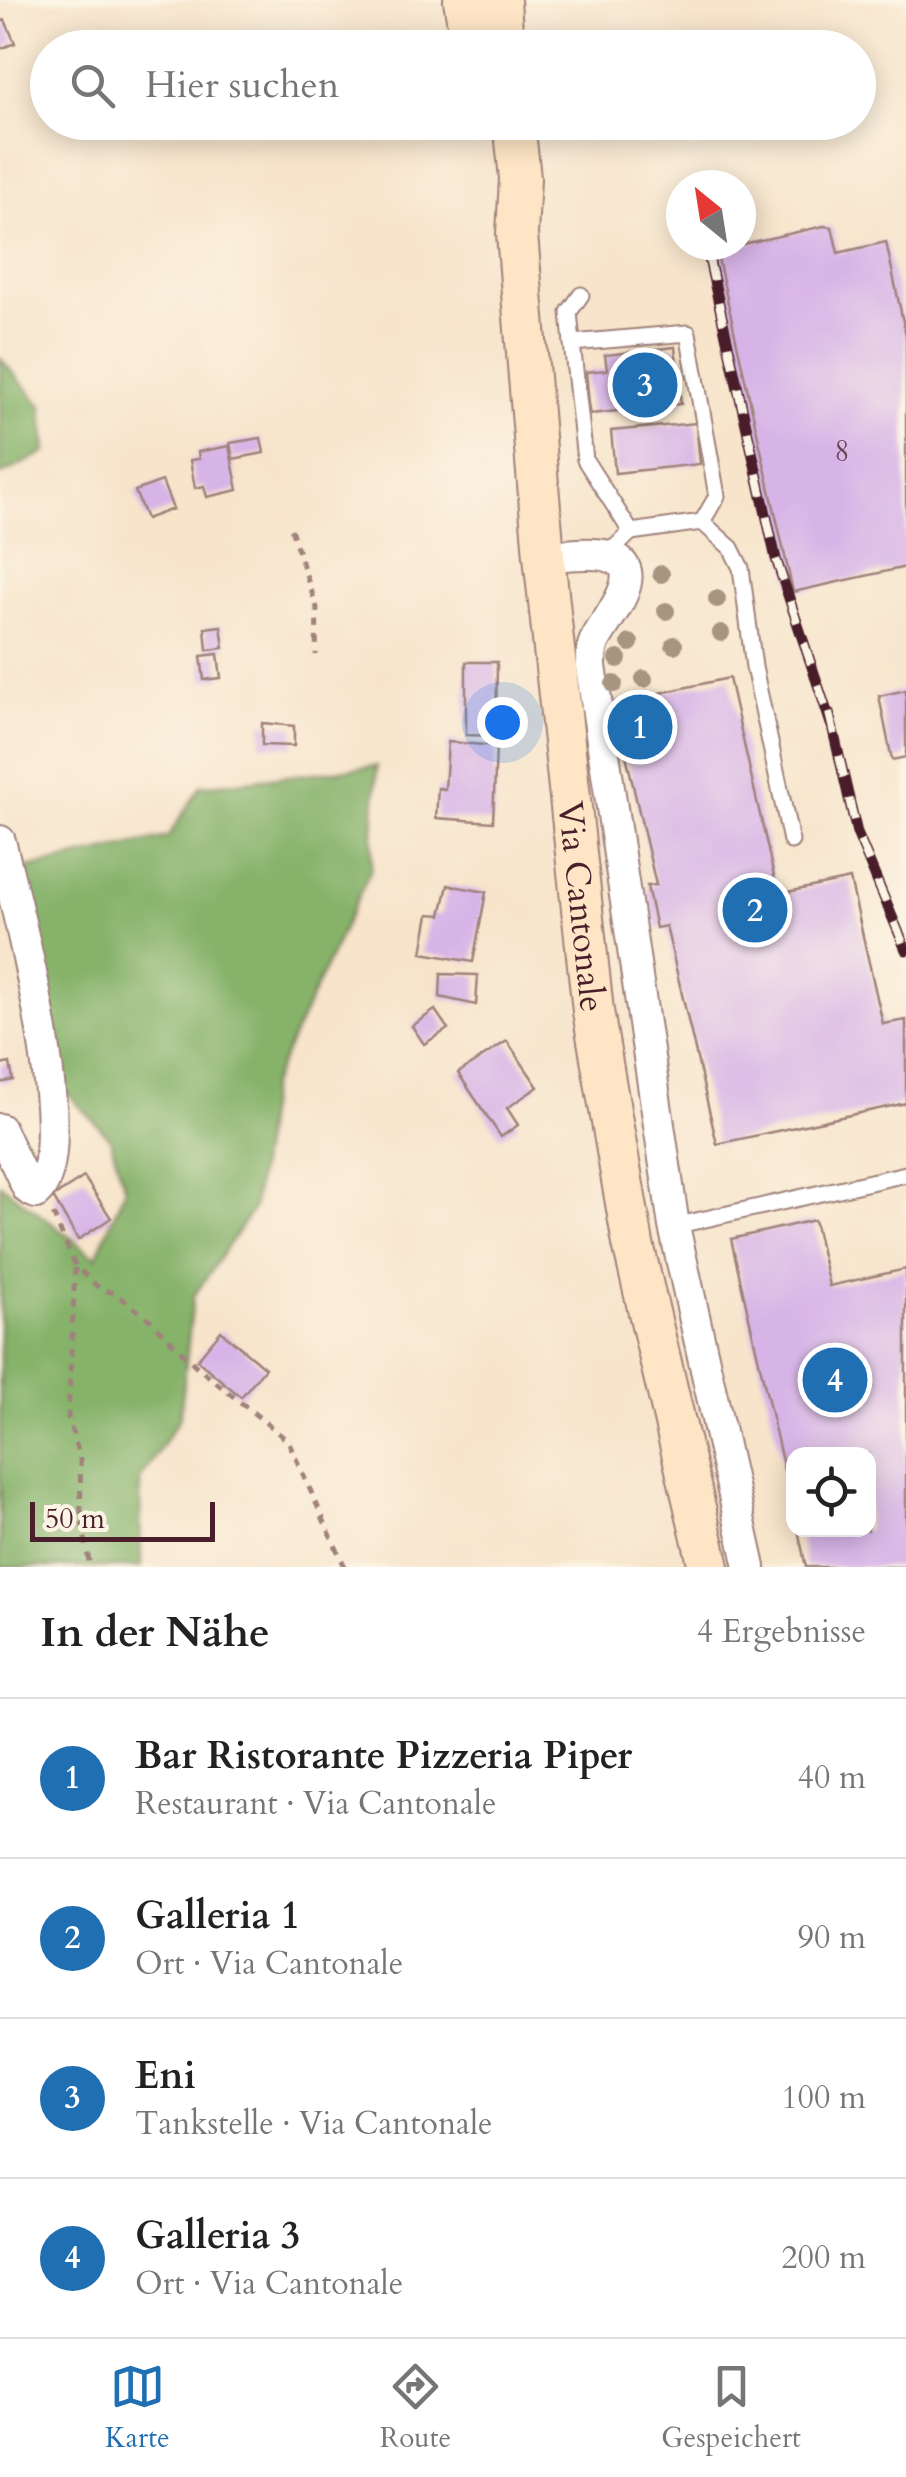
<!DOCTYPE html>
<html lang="de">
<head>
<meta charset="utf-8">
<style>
  body { margin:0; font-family:Cardo,serif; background:#f2f2f2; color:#222 }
  .controls { position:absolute; right:30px; bottom:30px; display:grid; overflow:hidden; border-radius:20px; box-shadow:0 5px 25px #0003 }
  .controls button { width:90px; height:90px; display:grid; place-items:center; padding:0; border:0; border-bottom:2px solid #e0e0e0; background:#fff; color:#222; font:50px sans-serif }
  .compass { position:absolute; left:666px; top:170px; width:90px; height:90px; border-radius:50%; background:#fff; box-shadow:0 5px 25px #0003; rotate:330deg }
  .scale { position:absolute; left:30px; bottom:25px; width:185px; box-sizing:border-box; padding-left:10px; border:5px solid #4a1f2b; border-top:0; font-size:28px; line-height:35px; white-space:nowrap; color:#4a1f2b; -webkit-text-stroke:8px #fcf5e5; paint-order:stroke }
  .you { position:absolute; left:502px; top:722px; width:35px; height:35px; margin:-25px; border:8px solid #fff; border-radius:50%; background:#1a73e8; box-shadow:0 0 0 15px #1a73e833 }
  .badge { display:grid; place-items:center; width:65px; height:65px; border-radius:50%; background:#1f6fb2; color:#fff; font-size:32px; font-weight:700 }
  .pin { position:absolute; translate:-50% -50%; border:5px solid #fff; box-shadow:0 2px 10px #0006 }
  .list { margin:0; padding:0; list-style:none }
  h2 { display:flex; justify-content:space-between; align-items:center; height:130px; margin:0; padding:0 40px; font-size:42px }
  h2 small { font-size:32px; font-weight:400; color:#767676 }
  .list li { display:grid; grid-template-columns:65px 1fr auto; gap:30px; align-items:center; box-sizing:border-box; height:160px; padding:0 40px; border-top:2px solid #e0e0e0 }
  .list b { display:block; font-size:38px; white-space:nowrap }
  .list p { margin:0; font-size:32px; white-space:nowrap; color:#767676 }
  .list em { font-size:32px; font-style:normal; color:#767676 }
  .icon { flex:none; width:55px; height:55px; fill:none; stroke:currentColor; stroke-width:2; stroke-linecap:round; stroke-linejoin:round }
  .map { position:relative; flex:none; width:906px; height:1567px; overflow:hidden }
  .search { position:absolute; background:#fff; box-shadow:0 5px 25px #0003; left:30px; right:30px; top:30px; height:110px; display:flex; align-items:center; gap:25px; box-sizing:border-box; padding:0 35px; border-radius:55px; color:#767676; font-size:38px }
  .sheet { height:770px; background:#fff }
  nav { display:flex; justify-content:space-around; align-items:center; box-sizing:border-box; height:140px; border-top:2px solid #e0e0e0; background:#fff; font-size:28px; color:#767676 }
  nav a { display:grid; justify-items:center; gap:5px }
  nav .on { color:#1f6fb2 }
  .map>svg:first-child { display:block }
  .forest { fill:#86b26a; stroke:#68684a; stroke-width:2.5 }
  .building { fill:#d7b4e7 }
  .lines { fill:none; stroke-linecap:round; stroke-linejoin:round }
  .lane-casing { stroke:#a0827b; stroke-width:19 }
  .street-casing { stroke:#a0827b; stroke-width:34 }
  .secondary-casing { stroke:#a0827b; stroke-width:44 }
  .path { stroke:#a0827b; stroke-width:5; stroke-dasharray:8 8; stroke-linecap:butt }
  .lane { stroke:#fff; stroke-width:15 }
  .street { stroke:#fff; stroke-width:30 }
  .secondary { stroke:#fde5c5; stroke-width:40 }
  .rail-casing { stroke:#4a1f2b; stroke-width:11 }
  .rail { stroke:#fcf5e5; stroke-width:8; stroke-dasharray:22; stroke-linecap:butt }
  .tree { fill:#a79580 }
  .labels { text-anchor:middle; stroke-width:10; stroke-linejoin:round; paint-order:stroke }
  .number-label { font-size:30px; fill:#6d445a }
  .street-label { font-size:35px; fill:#4a1f2b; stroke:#fcf5e5 }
</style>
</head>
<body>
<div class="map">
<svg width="906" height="1567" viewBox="0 0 906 1567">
  <rect width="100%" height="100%" fill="#fcf5e5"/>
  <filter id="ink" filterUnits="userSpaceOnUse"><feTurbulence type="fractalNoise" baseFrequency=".01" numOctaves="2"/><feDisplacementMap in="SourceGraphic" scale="20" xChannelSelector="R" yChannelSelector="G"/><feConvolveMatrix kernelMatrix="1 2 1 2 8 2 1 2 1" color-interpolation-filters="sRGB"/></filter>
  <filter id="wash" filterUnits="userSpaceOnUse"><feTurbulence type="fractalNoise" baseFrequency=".0048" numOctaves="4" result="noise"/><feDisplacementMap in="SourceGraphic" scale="40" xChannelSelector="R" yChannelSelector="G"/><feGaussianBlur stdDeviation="2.25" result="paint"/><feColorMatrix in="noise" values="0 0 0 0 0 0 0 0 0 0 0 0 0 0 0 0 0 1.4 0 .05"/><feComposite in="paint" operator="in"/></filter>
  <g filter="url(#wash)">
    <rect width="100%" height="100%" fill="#f7e4cb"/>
    <!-- forest -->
    <g class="forest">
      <path d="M 0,358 L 42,406 L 46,452 L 0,475 Z"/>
      <path d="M 377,766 L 371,869 L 270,1086 L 253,1209 L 193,1297 L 180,1417 L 140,1480 L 141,1567 L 0,1567 L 0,1184 L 96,1257 L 125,1189 L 110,1138 L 65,1091 L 23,869 L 168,837 L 201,786 Z"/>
    </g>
    <g id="blocks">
      <!-- building -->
      <g class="building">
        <path d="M 5,20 L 15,43 L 0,49 L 0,22 Z"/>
        <path d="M 824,226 L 832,227 L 838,253 L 886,242 L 906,336 L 906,567 L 793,592 L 716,250 Z"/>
        <path d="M 675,347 L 681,404 L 590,414 L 586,372 L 607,370 L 605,355 Z"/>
        <path d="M 696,423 L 700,464 L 615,473 L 611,431 Z"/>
        <path d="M 261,438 L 264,453 L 233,459 L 230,443 Z"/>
        <path d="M 229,446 L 238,490 L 207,497 L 204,486 L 195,488 L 190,460 L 199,459 L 198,452 Z"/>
        <path d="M 162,481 L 173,509 L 146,519 L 135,491 Z"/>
        <path d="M 221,626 L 224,648 L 207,650 L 205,628 Z"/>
        <path d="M 218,654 L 221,678 L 204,680 L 201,656 Z"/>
        <path d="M 466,662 L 497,662 L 496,736 L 466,735 Z"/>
        <path d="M 729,678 L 778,894 L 850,879 L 883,1024 L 906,1020 L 906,1103 L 717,1144 L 666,926 L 656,928 L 647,886 L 656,885 L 614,703 Z"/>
        <path d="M 906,690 L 906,757 L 892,760 L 879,696 Z"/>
        <path d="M 262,723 L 294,726 L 294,746 L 262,745 Z"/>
        <path d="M 448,742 L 496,746 L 493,822 L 436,818 L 438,788 L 445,789 Z"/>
        <path d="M 448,885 L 486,892 L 473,962 L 422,953 L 429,914 L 441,915 Z"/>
        <path d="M 441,974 L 478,975 L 476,1005 L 440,997 Z"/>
        <path d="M 435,1010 L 448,1029 L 424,1044 L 412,1026 Z"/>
        <path d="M 507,1041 L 538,1087 L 507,1108 L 518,1125 L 501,1137 L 458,1073 Z"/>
        <path d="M 10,1063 L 13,1080 L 0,1083 L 0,1065 Z"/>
        <path d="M 84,1177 L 111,1218 L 78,1240 L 53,1197 Z"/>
        <path d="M 814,1220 L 829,1286 L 906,1269 L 906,1567 L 806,1567 L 798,1530 L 868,1530 L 868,1454 L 794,1454 L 792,1505 L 731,1239 Z"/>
        <path d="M 221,1331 L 265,1368 L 241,1397 L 197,1360 Z"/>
      </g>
    </g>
  </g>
  <g filter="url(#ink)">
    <use href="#blocks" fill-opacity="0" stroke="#a0827b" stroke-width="2.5"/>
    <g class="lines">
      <!-- lane casing -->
      <g class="lane-casing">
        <g id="lane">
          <path d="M 572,343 L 569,312 L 581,295"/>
          <path d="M 631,532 L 585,460 L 572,343 L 688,333 L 717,496 L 702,522 L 731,548 L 741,568 L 754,667 L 791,841"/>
          <path d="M 607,555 L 631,532 L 702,522"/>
          <path d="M 674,1226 L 906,1174"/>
        </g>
      </g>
      <!-- street casing -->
      <g class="street-casing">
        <g id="street">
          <path d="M 544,556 C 563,556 590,551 608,556 C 654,569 601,624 594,643 C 591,650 591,658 591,666 L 674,1226 L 750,1567"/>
          <path d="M 0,841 C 15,899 82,1155 36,1193 L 28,1189 L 0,1129"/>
        </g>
      </g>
      <!-- secondary casing -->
      <g class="secondary-casing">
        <g id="secondary">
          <path d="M 464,0 L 472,48"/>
          <path d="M 500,0 L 503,48"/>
          <path id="s1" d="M 514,122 L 520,178 L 517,234 L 544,556 L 593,1011 L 633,1244 L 709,1567"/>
        </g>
      </g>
      <!-- path -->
      <g class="path">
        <path d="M 291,529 L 317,608 L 316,655"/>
        <path d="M 53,1214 L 76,1267 L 99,1288 L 116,1294 L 149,1319 L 196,1366 L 288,1441 L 345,1567"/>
        <path d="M 75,1268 L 68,1418 L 80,1458 L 81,1515 L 90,1567"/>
      </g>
      <!-- lane -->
      <use href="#lane" class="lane"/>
      <!-- street -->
      <use href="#street" class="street"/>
      <!-- secondary -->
      <use href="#secondary" class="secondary"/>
      <!-- rail casing -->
      <g class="rail-casing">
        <g id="rail">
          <path d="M 709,259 L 776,559 L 831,724"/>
          <path d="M 829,713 L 857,833 L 906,950"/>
        </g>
      </g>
      <!-- rail -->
      <use href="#rail" class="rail"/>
    </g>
    <!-- trees -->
    <g class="tree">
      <circle cx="661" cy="574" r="9"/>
      <circle cx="717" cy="599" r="9"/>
      <circle cx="666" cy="611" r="9"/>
      <circle cx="721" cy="633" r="9"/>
      <circle cx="630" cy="643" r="9"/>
      <circle cx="674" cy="645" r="9"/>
      <circle cx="618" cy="659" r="9"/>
      <circle cx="644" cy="679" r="9"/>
      <circle cx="614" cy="684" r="9"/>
    </g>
  </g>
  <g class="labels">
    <!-- number labels -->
    <g class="number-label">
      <text x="842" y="461">8</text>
    </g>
    <!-- street labels -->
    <g class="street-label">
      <text dy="12" stroke="none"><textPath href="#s1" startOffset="788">Via Cantonale</textPath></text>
    </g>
  </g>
</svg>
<div class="controls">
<button><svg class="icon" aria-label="locate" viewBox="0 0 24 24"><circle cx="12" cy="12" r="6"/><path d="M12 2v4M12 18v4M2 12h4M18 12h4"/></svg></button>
</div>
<svg class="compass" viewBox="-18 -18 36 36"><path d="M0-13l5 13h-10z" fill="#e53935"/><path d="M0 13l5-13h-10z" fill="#767676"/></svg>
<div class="scale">50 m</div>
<div class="you"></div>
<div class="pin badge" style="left:640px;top:727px">1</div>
<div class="pin badge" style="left:755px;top:910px">2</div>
<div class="pin badge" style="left:645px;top:385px">3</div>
<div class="pin badge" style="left:835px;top:1380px">4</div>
<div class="search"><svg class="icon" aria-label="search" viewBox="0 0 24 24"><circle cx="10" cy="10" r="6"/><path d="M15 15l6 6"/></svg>Hier suchen</div>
</div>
<section class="sheet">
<h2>In der Nähe<small>4 Ergebnisse</small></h2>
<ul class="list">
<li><span class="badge">1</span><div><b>Bar Ristorante Pizzeria Piper</b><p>Restaurant · Via Cantonale</p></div><em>40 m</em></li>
<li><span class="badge">2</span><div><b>Galleria 1</b><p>Ort · Via Cantonale</p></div><em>90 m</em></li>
<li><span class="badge">3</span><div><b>Eni</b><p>Tankstelle · Via Cantonale</p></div><em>100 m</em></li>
<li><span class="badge">4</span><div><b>Galleria 3</b><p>Ort · Via Cantonale</p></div><em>200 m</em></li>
</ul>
</section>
<nav>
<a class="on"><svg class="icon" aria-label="map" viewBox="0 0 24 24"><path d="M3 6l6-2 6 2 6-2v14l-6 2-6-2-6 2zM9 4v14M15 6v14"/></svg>Karte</a>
<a><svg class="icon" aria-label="directions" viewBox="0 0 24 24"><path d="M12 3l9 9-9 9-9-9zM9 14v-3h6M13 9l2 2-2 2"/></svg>Route</a>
<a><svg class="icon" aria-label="saved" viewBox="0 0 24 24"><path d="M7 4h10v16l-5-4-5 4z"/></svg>Gespeichert</a>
</nav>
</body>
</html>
